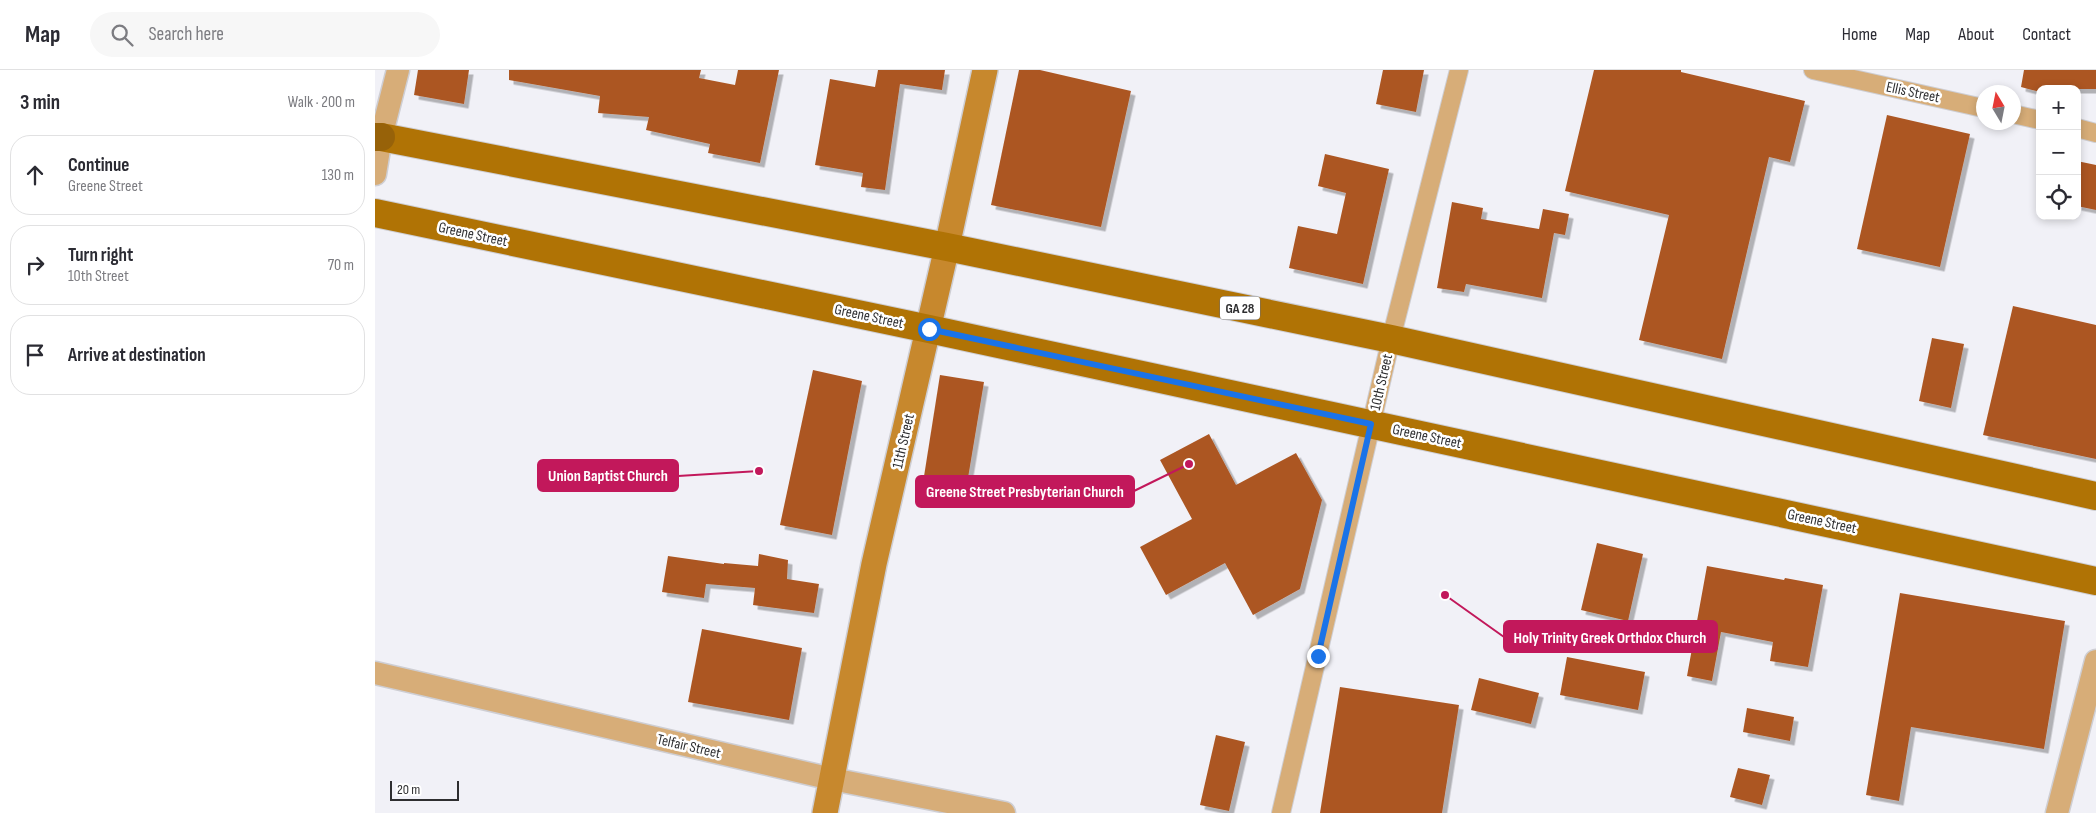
<!DOCTYPE html>
<html lang="en">
<head>
<meta charset="utf-8">
<style>
  body { margin:0; font-family:"Sofia Sans Condensed",sans-serif; background:#f7f7f7; color:#2b2b33 }
  .controls { position:absolute; right:15px; top:15px; display:grid; overflow:hidden; border-radius:10px; box-shadow:0 2px 8px #0003 }
  .controls button { width:45px; height:45px; display:grid; place-items:center; padding:0; border:0; border-bottom:1px solid #e1e1e2; background:#fff; color:#2b2b33; font:25px sans-serif }
  .compass { position:absolute; left:1601px; top:15px; width:45px; height:45px; border-radius:50%; background:#fff; box-shadow:0 2px 8px #0003; rotate:350deg }
  .scale { position:absolute; left:15px; bottom:12px; width:69px; box-sizing:border-box; padding-left:5px; border:2px solid #2e2e30; border-top:0; font-size:14px; line-height:18px; white-space:nowrap; color:#2e2e30; -webkit-text-stroke:4px #fff; paint-order:stroke }
  .stop { position:absolute; width:15px; height:15px; margin:-11px; border:4px solid #1a73e8; border-radius:50%; background:#fff }
  .stop.end { background:#1a73e8; border-color:#fff; box-shadow:0 1px 5px #0008 }
  .list { margin:0; padding:0; list-style:none }
  h2 { display:flex; justify-content:space-between; align-items:center; height:65px; margin:0; padding:0 20px; font-size:21px }
  h2 small { font-size:16px; font-weight:400; color:#7c7c81 }
  .list li { display:grid; grid-template-columns:32px 1fr auto; gap:15px; align-items:center; box-sizing:border-box; height:80px; margin:0 10px 10px; padding:0 10px; border:1px solid #e1e1e2; border-radius:20px }
  .list b { display:block; font-size:19px; white-space:nowrap }
  .list p { margin:0; font-size:16px; white-space:nowrap; color:#7c7c81 }
  .list em { font-size:16px; font-style:normal; color:#7c7c81 }
  .icon { flex:none; width:28px; height:28px; fill:none; stroke:currentColor; stroke-width:2; stroke-linecap:round; stroke-linejoin:round }
  .map { position:relative; flex:none; width:1721px; height:743px; overflow:hidden }
  header { display:flex; align-items:center; gap:30px; box-sizing:border-box; height:70px; padding:0 25px; background:#fff; border-bottom:1px solid #e1e1e2 }
  header strong { font-size:24px }
  nav { display:flex; gap:28px; margin-inline-start:auto; font-size:18px }
  .search { width:350px; height:45px; background:#f7f7f7; display:flex; align-items:center; gap:12px; box-sizing:border-box; padding:0 18px; border-radius:28px; color:#7c7c81; font-size:19px }
  main { display:flex }
  aside { flex:1; background:#fff }
  .map>svg:first-child { display:block }
  .building { fill:#ac5724; filter:url(#shadow) }
  .lines { fill:none; stroke-linecap:round; stroke-linejoin:round }
  .minor-casing { stroke:#ceced3; stroke-width:20 }
  .tertiary-casing { stroke:#ceced3; stroke-width:25 }
  .secondary-casing { stroke:#ceced3; stroke-width:28 }
  .primary-casing { stroke:#ceced3; stroke-width:30 }
  .motorway-casing { stroke:#ceced3; stroke-width:30 }
  .minor { stroke:#d7ad78; stroke-width:18 }
  .tertiary { stroke:#d7ad78; stroke-width:22 }
  .secondary { stroke:#c7882d; stroke-width:25 }
  .primary { stroke:#b07305; stroke-width:28 }
  .motorway { stroke:#976209; stroke-width:28 }
  .route { stroke:#1a73e8; stroke-width:6 }
  .labels { text-anchor:middle; stroke-width:5; stroke-linejoin:round; paint-order:stroke }
  .shield { fill:#fff; stroke:#6d6d6e; stroke-width:1 }
  .shield-label { font-size:14px; font-weight:bold; fill:#2e2e30 }
  .street-label { font-size:15px; fill:#2e2e30; stroke:#fff }
  .leader { fill:none; stroke:#c2185b; stroke-width:2 }
  .callout-dot { fill:#c2185b; stroke:#fff; stroke-width:2 }
  .callout { fill:#c2185b; stroke:#c2185b; stroke-width:2 }
  .callout-label { font-size:16px; text-anchor:middle; font-weight:bold; fill:#fff }
</style>
</head>
<body>
<header>
<strong>Map</strong>
<div class="search"><svg class="icon" aria-label="search" viewBox="0 0 24 24"><circle cx="10" cy="10" r="6"/><path d="M15 15l6 6"/></svg>Search here</div>
<nav><a>Home</a><a>Map</a><a>About</a><a>Contact</a></nav>
</header>
<main>
<aside>
<h2>3 min<small>Walk · 200 m</small></h2>
<ul class="list">
<li><svg class="icon" aria-label="ahead" viewBox="0 0 24 24"><path d="M12 20V5M6 11l6-6 6 6"/></svg><div><b>Continue</b><p>Greene Street</p></div><em>130 m</em></li>
<li><svg class="icon" aria-label="right" viewBox="0 0 24 24"><path d="M7 20v-9h11M14 6l5 5-5 5"/></svg><div><b>Turn right</b><p>10th Street</p></div><em>70 m</em></li>
<li><svg class="icon" aria-label="arrive" viewBox="0 0 24 24"><path d="M6 21V4h12l-3 4 3 4H6"/></svg><div><b>Arrive at destination</b></div></li>
</ul>
</aside>
<div class="map">
<svg width="1721" height="743" viewBox="0 0 1721 743">
  <defs>
    <filter id="shadow"><feDropShadow dx="4.5" dy="4.5" stdDeviation="0" flood-color="#0004"/></filter>
  </defs>
  <rect width="100%" height="100%" fill="#f1f1f7"/>
  <!-- building -->
  <g class="building">
    <path d="M 43,0 L 94,0 L 89,34 L 39,25 Z"/>
    <path d="M 134,0 L 326,0 L 324,8 L 360,15 L 363,0 L 404,0 L 385,93 L 333,83 L 335,74 L 271,60 L 274,47 L 223,43 L 225,26 L 134,10 Z"/>
    <path d="M 503,0 L 570,0 L 567,20 L 525,14 L 510,120 L 486,117 L 488,103 L 440,95 L 455,9 L 500,17 Z"/>
    <path d="M 644,0 L 665,0 L 756,21 L 726,157 L 616,135 Z"/>
    <path d="M 1008,0 L 1049,0 L 1041,42 L 1001,34 Z"/>
    <path d="M 1219,0 L 1306,0 L 1306,2 L 1430,31 L 1415,92 L 1394,87 L 1347,289 L 1264,270 L 1294,145 L 1190,121 Z"/>
    <path d="M 1649,0 L 1721,0 L 1721,19 L 1665,19 L 1665,22 L 1646,17 Z"/>
    <path d="M 1512,45 L 1595,64 L 1565,197 L 1482,179 Z"/>
    <path d="M 950,84 L 1014,99 L 988,214 L 914,198 L 923,156 L 962,164 L 971,123 L 943,116 Z"/>
    <path d="M 1702,91 L 1721,95 L 1721,140 L 1702,136 Z"/>
    <path d="M 1077,132 L 1108,138 L 1106,149 L 1164,159 L 1168,139 L 1194,144 L 1190,165 L 1179,163 L 1167,228 L 1091,214 L 1089,222 L 1062,218 Z"/>
    <path d="M 1638,236 L 1721,255 L 1721,389 L 1608,365 Z"/>
    <path d="M 1557,268 L 1589,274 L 1576,338 L 1544,331 Z"/>
    <path d="M 438,300 L 487,311 L 457,465 L 405,455 Z"/>
    <path d="M 565,305 L 609,312 L 590,426 L 547,419 Z"/>
    <path d="M 834,364 L 861,415 L 921,383 L 947,430 L 925,519 L 878,545 L 850,493 L 791,525 L 765,477 L 817,449 L 785,390 Z"/>
    <path d="M 1222,473 L 1268,484 L 1253,551 L 1206,540 Z"/>
    <path d="M 384,484 L 413,490 L 412,509 L 444,514 L 439,543 L 378,535 L 380,518 L 331,514 L 329,528 L 287,522 L 293,486 L 349,494 L 349,493 L 383,496 Z"/>
    <path d="M 1332,496 L 1409,510 L 1410,508 L 1448,515 L 1433,597 L 1395,591 L 1398,572 L 1346,562 L 1337,611 L 1312,606 Z"/>
    <path d="M 1525,523 L 1690,551 L 1669,679 L 1536,657 L 1524,731 L 1491,725 Z"/>
    <path d="M 327,559 L 427,578 L 414,650 L 313,632 Z"/>
    <path d="M 1192,587 L 1270,602 L 1263,640 L 1185,625 Z"/>
    <path d="M 1104,608 L 1164,623 L 1156,654 L 1096,640 Z"/>
    <path d="M 965,617 L 1084,635 L 1067,743 L 945,743 Z"/>
    <path d="M 1372,638 L 1419,647 L 1415,671 L 1368,662 Z"/>
    <path d="M 841,665 L 870,672 L 854,741 L 825,735 Z"/>
    <path d="M 1363,698 L 1395,705 L 1387,735 L 1355,727 Z"/>
  </g>
  <g class="lines">
    <!-- minor casing -->
    <g class="minor-casing">
      <g id="minor">
        <path d="M 1438,0 L 1608,38"/>
        <path d="M 1638,44 L 1665,50"/>
        <path d="M 1702,58 L 1721,63"/>
        <path d="M 906,743 L 1016,269 L 1084,0"/>
      </g>
    </g>
    <!-- tertiary casing -->
    <g class="tertiary-casing">
      <g id="tertiary">
        <path d="M 0,104 L 6,67 L 23,0"/>
        <path d="M 0,603 L 457,709 L 629,743"/>
        <path d="M 1682,743 L 1721,591"/>
      </g>
    </g>
    <!-- secondary casing -->
    <g class="secondary-casing">
      <path id="secondary" d="M 450,743 L 499,494 L 572,177 L 610,0"/>
    </g>
    <!-- primary casing -->
    <g class="primary-casing">
      <g id="primary">
        <path d="M 6,67 L 572,177 L 1016,269 L 1721,426"/>
        <path d="M 0,143 L 554,259 L 1721,511"/>
      </g>
    </g>
    <!-- motorway casing -->
    <g class="motorway-casing">
      <path id="motorway" d="M 0,67 L 6,67"/>
    </g>
    <!-- minor -->
    <use href="#minor" class="minor"/>
    <!-- tertiary -->
    <use href="#tertiary" class="tertiary"/>
    <!-- secondary -->
    <use href="#secondary" class="secondary"/>
    <!-- primary -->
    <use href="#primary" class="primary"/>
    <!-- motorway -->
    <use href="#motorway" class="motorway"/>
  </g>
  <g class="lines">
    <!-- route -->
    <path class="route" d="M 554,259 L 996,354 L 943,586"/>
  </g>
  <g class="labels">
    <!-- shield labels -->
    <rect class="shield" x="845" y="226.5" width="40" height="23" rx="4"/>
    <g class="shield-label">
      <text x="865" y="243">GA 28</text>
    </g>
    <!-- street labels -->
    <g class="street-label">
      <text transform="translate(1538 22) rotate(12)" y="5">Ellis Street</text>
      <text transform="translate(98 164) rotate(12)" y="5">Greene Street</text>
      <text transform="translate(494 246) rotate(12)" y="5">Greene Street</text>
      <text transform="translate(1006 312) rotate(-77)" y="5">10th Street</text>
      <text transform="translate(1052 366) rotate(12)" y="5">Greene Street</text>
      <text transform="translate(528 371) rotate(-77)" y="5">11th Street</text>
      <text transform="translate(1447 451) rotate(12)" y="5">Greene Street</text>
      <text transform="translate(314 676) rotate(13)" y="5">Telfair Street</text>
    </g>
  </g>
  <!-- callouts -->
  <path class="leader" d="M384 401L303 406M814 394L759 421M1070 525L1129 567"/>
  <g class="callout-dot">
    <circle cx="384" cy="401" r="5"/>
    <circle cx="814" cy="394" r="5"/>
    <circle cx="1070" cy="525" r="5"/>
  </g>
  <g class="callout">
    <rect x="163" y="390" width="140" height="31" rx="5"/>
    <rect x="541" y="406" width="218" height="31" rx="5"/>
    <rect x="1129" y="551" width="213" height="31" rx="5"/>
  </g>
  <g class="callout-label">
    <text x="233" y="411">Union Baptist Church</text>
    <text x="650" y="427">Greene Street Presbyterian Church</text>
    <text x="1235" y="573">Holy Trinity Greek Orthdox Church</text>
  </g>
</svg>
<div class="controls">
<button>+</button>
<button>−</button>
<button><svg class="icon" aria-label="locate" viewBox="0 0 24 24"><circle cx="12" cy="12" r="6"/><path d="M12 2v4M12 18v4M2 12h4M18 12h4"/></svg></button>
</div>
<svg class="compass" viewBox="-18 -18 36 36"><path d="M0-13l5 13h-10z" fill="#e53935"/><path d="M0 13l5-13h-10z" fill="#7c7c81"/></svg>
<div class="scale">20 m</div>
<div class="stop" style="left:554px;top:259px"></div>
<div class="stop end" style="left:943px;top:586px"></div>
</div>
</main>
</body>
</html>
